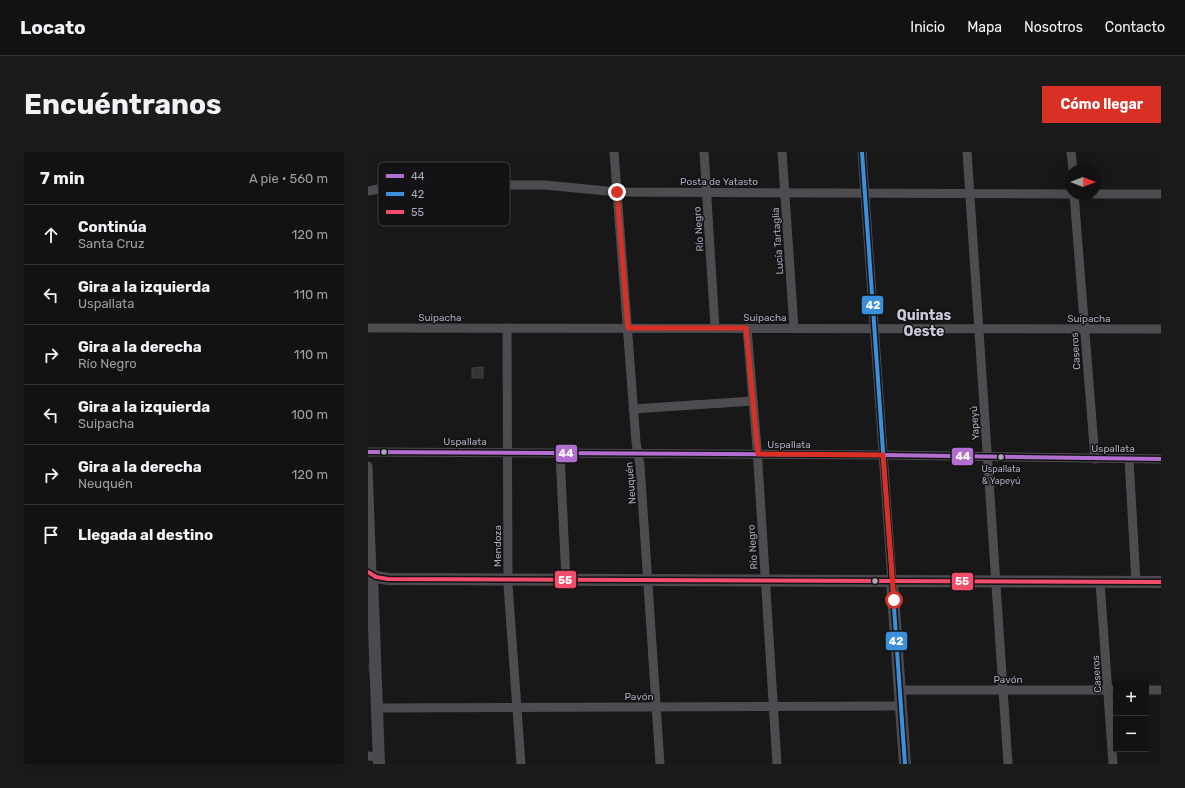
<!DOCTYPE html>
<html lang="es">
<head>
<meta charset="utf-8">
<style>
  body { margin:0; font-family:Rubik,sans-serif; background:#1b1b1b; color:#f1f3f6 }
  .controls { position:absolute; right:12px; bottom:12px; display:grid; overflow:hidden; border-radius:0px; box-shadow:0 4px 16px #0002 }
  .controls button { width:36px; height:36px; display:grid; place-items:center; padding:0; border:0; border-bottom:1px solid #313232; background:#121212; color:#f1f3f6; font:20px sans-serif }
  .compass { position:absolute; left:697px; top:12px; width:36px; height:36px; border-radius:50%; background:#121212; box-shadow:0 4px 16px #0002; rotate:90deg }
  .stop { position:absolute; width:12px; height:12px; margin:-9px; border:3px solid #d93025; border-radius:50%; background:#fff }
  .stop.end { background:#d93025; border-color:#fff; box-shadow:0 1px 4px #0008 }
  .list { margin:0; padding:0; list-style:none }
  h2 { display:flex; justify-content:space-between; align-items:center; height:52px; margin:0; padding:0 16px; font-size:17px }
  h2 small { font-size:13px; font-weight:400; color:#9c9e9f }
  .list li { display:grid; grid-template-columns:26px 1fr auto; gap:12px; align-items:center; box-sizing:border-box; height:60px; padding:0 16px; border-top:1px solid #313232 }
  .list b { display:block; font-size:15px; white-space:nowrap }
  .list p { margin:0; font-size:13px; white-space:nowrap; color:#9c9e9f }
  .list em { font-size:13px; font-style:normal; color:#9c9e9f }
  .icon { flex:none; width:22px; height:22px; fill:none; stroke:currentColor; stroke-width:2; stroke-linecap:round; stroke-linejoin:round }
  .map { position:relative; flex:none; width:793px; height:612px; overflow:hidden; border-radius:0px }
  header { display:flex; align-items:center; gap:24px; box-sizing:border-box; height:56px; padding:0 20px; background:#121212; border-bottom:1px solid #313232 }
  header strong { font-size:19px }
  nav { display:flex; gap:22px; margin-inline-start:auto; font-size:14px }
  .intro { display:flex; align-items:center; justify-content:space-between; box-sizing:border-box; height:96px; padding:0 24px }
  h1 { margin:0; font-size:28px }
  .button { padding:10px 18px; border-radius:0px; background:#d93025; color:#fff; font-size:14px; font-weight:700 }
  main { display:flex; gap:24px; padding:0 24px }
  aside { flex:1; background:#121212; border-radius:0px; box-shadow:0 4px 16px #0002 }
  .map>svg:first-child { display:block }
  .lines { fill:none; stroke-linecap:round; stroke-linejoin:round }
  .stream { stroke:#292a3b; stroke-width:2.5 }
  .building { fill:#343437; stroke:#424145 }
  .minor { stroke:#4e4c51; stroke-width:9 }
  .secondary { stroke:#4c4a4f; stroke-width:12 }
  .bus-1-casing { stroke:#131214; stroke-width:7 }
  .bus-2-casing { stroke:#131214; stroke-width:7 }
  .bus-3-casing { stroke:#131214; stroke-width:7 }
  .bus-1 { stroke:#b36fd0; stroke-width:4 }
  .bus-2 { stroke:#3a90db; stroke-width:4 }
  .bus-3 { stroke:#f44d6c; stroke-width:4 }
  .route { stroke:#d93025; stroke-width:5 }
  .bus-dot { fill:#aca8bb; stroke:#131214; stroke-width:1.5 }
  .labels { text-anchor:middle; stroke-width:3; stroke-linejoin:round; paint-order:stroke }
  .bus-label { font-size:9px; fill:#aca8bb; stroke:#131214 }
  .street-label { font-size:10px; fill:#aca8bb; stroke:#131214 }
  .district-label { font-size:14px; font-weight:bold; fill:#ccc9d6; stroke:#131214 }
  .key { fill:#131214; stroke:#413f46; stroke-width:1 }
  .key-label { font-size:11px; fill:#aca8bb }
  .line-badge { stroke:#131214; stroke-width:1.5 }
  .badge-label { font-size:11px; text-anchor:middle; font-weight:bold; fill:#fff }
</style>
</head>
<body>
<header>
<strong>Locato</strong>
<nav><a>Inicio</a><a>Mapa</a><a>Nosotros</a><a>Contacto</a></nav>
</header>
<div class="intro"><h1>Encuéntranos</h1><a class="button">Cómo llegar</a></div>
<main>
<aside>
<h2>7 min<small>A pie · 560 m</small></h2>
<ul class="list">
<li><svg class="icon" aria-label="ahead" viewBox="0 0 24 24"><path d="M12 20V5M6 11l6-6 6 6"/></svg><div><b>Continúa</b><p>Santa Cruz</p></div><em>120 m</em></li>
<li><svg class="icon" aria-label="left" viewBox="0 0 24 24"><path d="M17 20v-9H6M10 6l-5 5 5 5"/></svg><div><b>Gira a la izquierda</b><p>Uspallata</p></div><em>110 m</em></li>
<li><svg class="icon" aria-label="right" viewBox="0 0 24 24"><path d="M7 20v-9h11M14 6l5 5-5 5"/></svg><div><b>Gira a la derecha</b><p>Río Negro</p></div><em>110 m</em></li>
<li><svg class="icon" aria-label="left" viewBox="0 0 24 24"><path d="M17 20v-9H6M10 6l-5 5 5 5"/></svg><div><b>Gira a la izquierda</b><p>Suipacha</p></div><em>100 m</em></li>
<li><svg class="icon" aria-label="right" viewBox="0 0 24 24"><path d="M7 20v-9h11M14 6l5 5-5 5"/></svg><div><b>Gira a la derecha</b><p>Neuquén</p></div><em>120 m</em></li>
<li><svg class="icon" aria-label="arrive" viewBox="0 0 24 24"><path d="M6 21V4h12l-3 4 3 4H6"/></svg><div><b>Llegada al destino</b></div></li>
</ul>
</aside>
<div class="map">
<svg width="793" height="612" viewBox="0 0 793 612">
  <rect width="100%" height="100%" fill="#181818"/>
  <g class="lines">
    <!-- stream -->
    <path class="stream" d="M 0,511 L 2,520"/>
  </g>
  <!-- building -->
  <path class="building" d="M 115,215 L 115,226 L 104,226 L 104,216 Z"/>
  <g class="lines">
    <!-- minor -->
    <g class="minor">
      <path d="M 246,0 L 268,290 L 272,313 L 292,612"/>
      <path d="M 336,0 L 347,176"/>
      <path d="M 414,0 L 426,176"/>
      <path d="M 494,0 L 524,429"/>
      <path d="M 599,0 L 640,612"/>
      <path d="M 703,0 L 705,18"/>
      <path d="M 0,39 L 10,37 L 89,33 L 177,33 L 249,40 L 703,42"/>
      <path d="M 706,42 L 727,307"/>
      <path d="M 727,42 L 793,42"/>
      <path d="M 0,176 L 793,177"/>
      <path d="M 139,176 L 140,433 L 153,612"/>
      <path d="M 379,176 L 389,296 L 409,612"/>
      <path d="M 265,257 L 385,249"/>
      <path d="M 0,300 L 515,303 L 793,307"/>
      <path d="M 192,301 L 198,428"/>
      <path d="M 761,307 L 768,430"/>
      <path d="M 0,314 L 4,423"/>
      <path d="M 732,430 L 745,612"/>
      <path d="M 532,538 L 748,538"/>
      <path d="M 778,538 L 793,538"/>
      <path d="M 9,556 L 533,554"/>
      <path d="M 0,604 L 11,605"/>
    </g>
    <!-- secondary -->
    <g class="secondary">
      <path d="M 0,420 L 8,425 L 20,427 L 793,430"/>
      <path d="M 4,423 L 11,612"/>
      <path d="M 524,429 L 537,612"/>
    </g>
    <!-- bus-1 casing -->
    <g class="bus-1-casing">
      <path id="bus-1" d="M 0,300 L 515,303 L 793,307"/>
    </g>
    <!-- bus-2 casing -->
    <g class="bus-2-casing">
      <path id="bus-2" d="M 494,0 L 537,612"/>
    </g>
    <!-- bus-3 casing -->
    <g class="bus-3-casing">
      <path id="bus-3" d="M 0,420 L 8,425 L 20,427 L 793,430"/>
    </g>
    <!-- bus-1 -->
    <use href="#bus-1" class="bus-1"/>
    <!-- bus-2 -->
    <use href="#bus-2" class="bus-2"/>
    <!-- bus-3 -->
    <use href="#bus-3" class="bus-3"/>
  </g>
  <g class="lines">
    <!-- route -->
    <path class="route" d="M 249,40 L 260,176 L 378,176 L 390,302 L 515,303 L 526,448"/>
  </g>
  <!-- markers -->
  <g class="bus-dot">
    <circle cx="16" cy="300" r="3.5"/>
    <circle cx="633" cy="305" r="3.5"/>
    <circle cx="507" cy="429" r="3.5"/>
  </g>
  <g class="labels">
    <!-- bus labels -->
    <g class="bus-label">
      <text x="633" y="320">Uspallata<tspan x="633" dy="12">&amp; Yapeyú</tspan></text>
    </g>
    <!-- street labels -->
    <g class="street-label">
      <text x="351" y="33">Posta de Yatasto</text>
      <text transform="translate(330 77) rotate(-94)" y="4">Río Negro</text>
      <text transform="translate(409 89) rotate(-94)" y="4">Lucía Tartaglia</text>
      <text x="72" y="169">Suipacha</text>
      <text x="397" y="169">Suipacha</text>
      <text x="721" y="170">Suipacha</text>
      <text transform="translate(707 199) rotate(-94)" y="4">Caseros</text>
      <text transform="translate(606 271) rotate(-94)" y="4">Yapeyú</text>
      <text x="97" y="293">Uspallata</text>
      <text x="421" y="296">Uspallata</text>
      <text x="745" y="300">Uspallata</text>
      <text transform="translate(262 331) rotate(-95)" y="4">Neuquén</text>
      <text transform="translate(129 394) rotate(-90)" y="4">Mendoza</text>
      <text transform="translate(384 395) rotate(-94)" y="4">Río Negro</text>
      <text transform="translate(728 522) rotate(-94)" y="4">Caseros</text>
      <text x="640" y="531">Pavón</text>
      <text x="271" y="548">Pavón</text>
    </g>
    <!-- district labels -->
    <g class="district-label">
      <text x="556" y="168">Quintas<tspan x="556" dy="16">Oeste</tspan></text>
    </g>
  </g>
  <!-- legend -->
  <rect x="10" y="10" width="132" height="64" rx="6" class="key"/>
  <rect x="18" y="22" width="18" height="4" fill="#b36fd0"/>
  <rect x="18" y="40" width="18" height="4" fill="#3a90db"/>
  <rect x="18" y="58" width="18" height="4" fill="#f44d6c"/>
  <g class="key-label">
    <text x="43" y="28">44</text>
    <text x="43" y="46">42</text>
    <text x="43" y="64">55</text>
  </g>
  <g class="line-badge">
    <rect x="493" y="143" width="23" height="20" rx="4" fill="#3a90db"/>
    <rect x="187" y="292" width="23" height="19" rx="4" fill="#b36fd0"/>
    <rect x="583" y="295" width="23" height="19" rx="4" fill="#b36fd0"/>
    <rect x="186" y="418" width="23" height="19" rx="4" fill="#f44d6c"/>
    <rect x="583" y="420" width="23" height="19" rx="4" fill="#f44d6c"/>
    <rect x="517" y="479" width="23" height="20" rx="4" fill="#3a90db"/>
  </g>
  <g class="badge-label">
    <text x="505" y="157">42</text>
    <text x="198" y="305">44</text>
    <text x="595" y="308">44</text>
    <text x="197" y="432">55</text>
    <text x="594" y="433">55</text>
    <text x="528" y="493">42</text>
  </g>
</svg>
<div class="controls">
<button>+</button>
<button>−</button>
</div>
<svg class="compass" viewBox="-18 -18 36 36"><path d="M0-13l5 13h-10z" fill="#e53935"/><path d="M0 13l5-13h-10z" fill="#9c9e9f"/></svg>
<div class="stop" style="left:526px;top:448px"></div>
<div class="stop end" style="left:249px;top:40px"></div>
</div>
</main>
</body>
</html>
